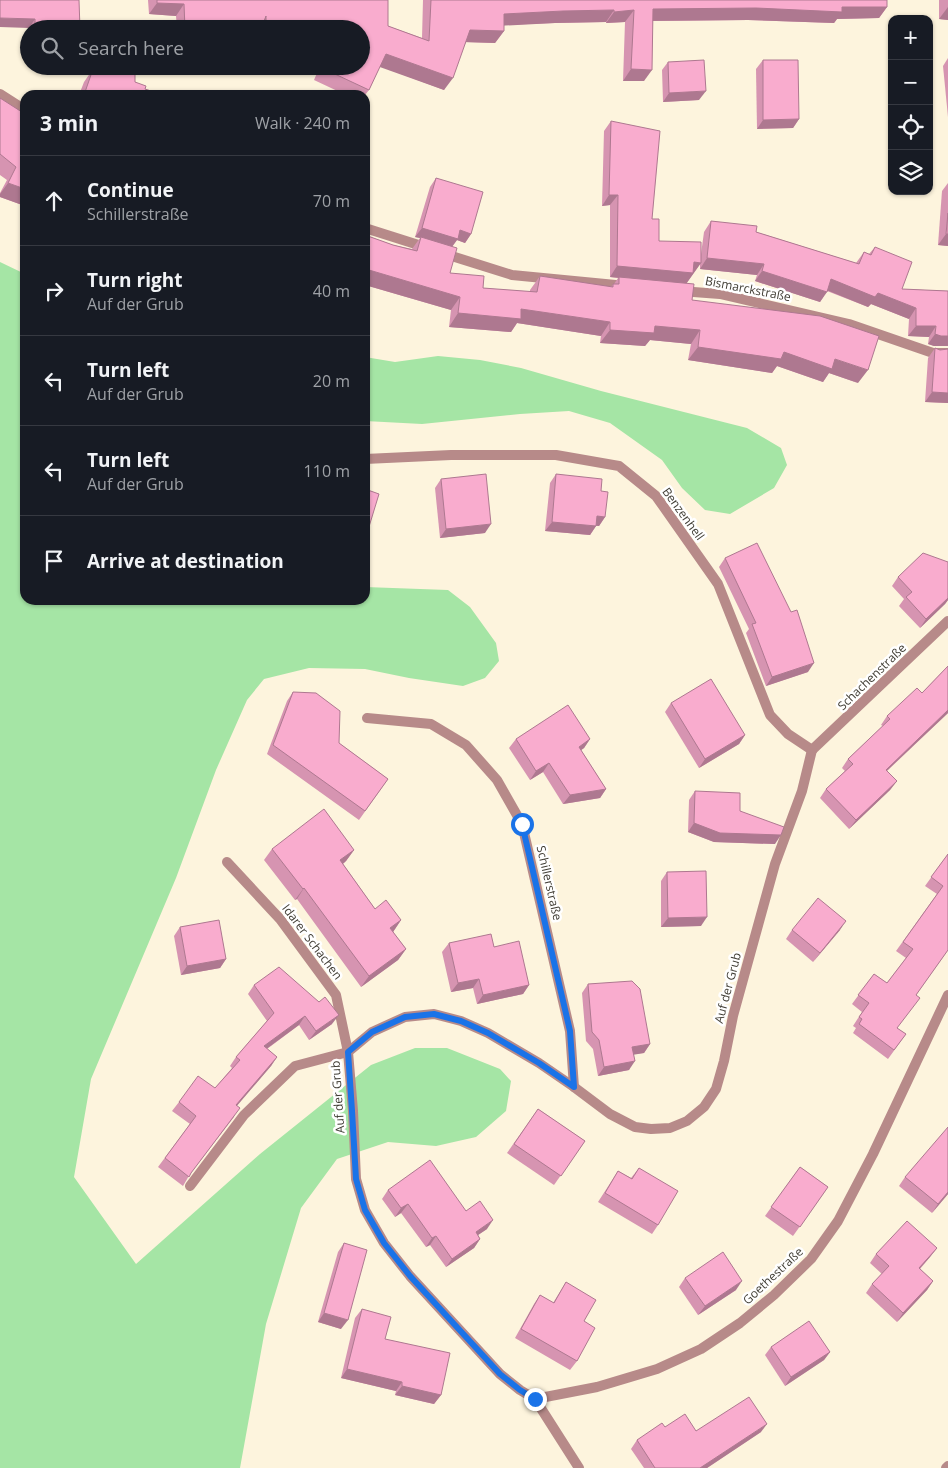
<!DOCTYPE html>
<html lang="en">
<head>
<meta charset="utf-8">
<style>
  body { margin:0; font-family:"Open Sans",sans-serif; background:#20242c; color:#f1f3f6 }
  .controls { position:absolute; right:15px; top:15px; display:grid; overflow:hidden; border-radius:10px; box-shadow:0 1px 4px #0004 }
  .controls button { width:45px; height:45px; display:grid; place-items:center; padding:0; border:0; border-bottom:1px solid #363941; background:#171b24; color:#f1f3f6; font:25px sans-serif }
  .stop { position:absolute; width:15px; height:15px; margin:-11px; border:4px solid #1a73e8; border-radius:50%; background:#fff }
  .stop.end { background:#1a73e8; border-color:#fff; box-shadow:0 1px 5px #0008 }
  .list { margin:0; padding:0; list-style:none }
  h2 { display:flex; justify-content:space-between; align-items:center; height:65px; margin:0; padding:0 20px; font-size:21px }
  h2 small { font-size:16px; font-weight:400; color:#9ea1a6 }
  .list li { display:grid; grid-template-columns:32px 1fr auto; gap:15px; align-items:center; box-sizing:border-box; height:90px; padding:0 20px; border-top:1px solid #363941 }
  .list b { display:block; font-size:19px; white-space:nowrap }
  .list p { margin:0; font-size:16px; white-space:nowrap; color:#9ea1a6 }
  .list em { font-size:16px; font-style:normal; color:#9ea1a6 }
  .icon { flex:none; width:28px; height:28px; fill:none; stroke:currentColor; stroke-width:2; stroke-linecap:round; stroke-linejoin:round }
  .map { position:relative; flex:none; width:948px; height:1468px; overflow:hidden }
  .search { position:absolute; background:#171b24; box-shadow:0 1px 4px #0004; left:20px; top:20px; width:350px; height:55px; display:flex; align-items:center; gap:12px; box-sizing:border-box; padding:0 18px; border-radius:28px; color:#9ea1a6; font-size:19px }
  .panel { position:absolute; background:#171b24; box-shadow:0 1px 4px #0004; left:20px; top:90px; width:350px; height:515px; border-radius:15px }
  .map>svg:first-child { display:block }
  .green { fill:#a5e5a5 }
  .lines { fill:none; stroke-linecap:round; stroke-linejoin:round }
  .street { stroke:#b78a89; stroke-width:10 }
  .wall { fill:#d694b1 }
  .shaded-wall { fill:#ae7890 }
  .building { fill:#f9acce; stroke:#ae7890 }
  .route { stroke:#1a73e8; stroke-width:6 }
  .labels { text-anchor:middle; stroke-width:5; stroke-linejoin:round; paint-order:stroke }
  .street-label { font-size:12px; fill:#403d34; stroke:#fff }
</style>
</head>
<body>
<div class="map">
<svg width="948" height="1468" viewBox="0 0 948 1468">
  <rect width="100%" height="100%" fill="#fdf4dd"/>
  <!-- green -->
  <g class="green">
    <path d="M 0,262 L 25,274 L 25,600 L 365,600 L 365,587 L 448,590 L 470,607 L 496,643 L 499,661 L 485,678 L 463,686 L 409,678 L 365,669 L 309,668 L 264,679 L 247,700 L 216,770 L 176,878 L 91,1079 L 74,1177 L 136,1264 L 260,1154 L 371,1065 L 415,1048 L 447,1048 L 500,1069 L 511,1081 L 506,1111 L 476,1137 L 436,1146 L 388,1142 L 337,1159 L 301,1208 L 266,1324 L 240,1468 L 0,1468 Z"/>
    <path d="M 438,356 L 480,360 L 521,368 L 601,391 L 747,428 L 781,448 L 787,465 L 774,488 L 730,514 L 705,510 L 682,488 L 662,460 L 610,423 L 569,411 L 520,414 L 422,424 L 365,421 L 365,357 L 395,362 Z"/>
  </g>
  <g class="lines">
    <!-- street -->
    <g class="street">
      <path d="M 0,94 L 25,110"/>
      <path d="M 365,228 L 428,248"/>
      <path d="M 442,253 L 512,275 L 626,286"/>
      <path d="M 680,291 L 720,294 L 849,324 L 933,353 L 948,353"/>
      <path d="M 365,459 L 451,455 L 556,455 L 619,466 L 656,496 L 718,584 L 770,715 L 788,734 L 812,750"/>
      <path d="M 367,718 L 431,724 L 466,745 L 497,780 L 522,824 L 570,1031 L 574,1087"/>
      <path d="M 812,750 L 948,621"/>
      <path d="M 190,1186 L 244,1115 L 295,1066 L 348,1052 L 336,995 L 280,919 L 227,862"/>
      <path d="M 535,1399 L 597,1387 L 657,1369 L 701,1349 L 740,1323 L 774,1295 L 811,1259 L 838,1221 L 873,1154 L 948,995"/>
      <path d="M 579,1468 L 535,1399 L 520,1390 L 500,1374 L 410,1276 L 384,1243 L 365,1210 L 356,1179 L 353,1111 L 348,1052 L 372,1032 L 405,1017 L 434,1014 L 461,1021 L 488,1033 L 539,1063 L 574,1087 L 610,1114 L 635,1127 L 651,1129 L 670,1128 L 687,1121 L 704,1107 L 716,1089 L 724,1061 L 733,1016 L 775,864 L 802,791 L 812,750"/>
      <path d="M 946,1468 L 948,1466"/>
    </g>
  </g>
  <!-- wall -->
  <g class="wall">
    <path d="M 0,0 L 80,29 L 29,29 L 29,28 Z"/>
    <path d="M 148,0 L 388,0 L 388,26 L 422,38 L 423,0 L 887,0 L 887,7 L 879,18 L 837,19 L 834,23 L 748,20 L 653,21 L 644,81 L 623,81 L 625,22 L 606,23 L 606,22 L 555,23 L 504,25 L 504,31 L 495,43 L 466,42 L 444,90 L 380,66 L 369,90 L 365,95 L 346,95 L 314,80 L 320,66 L 361,66 L 361,29 L 177,29 L 176,16 L 149,14 Z"/>
    <path d="M 939,0 L 948,0 L 948,20 L 939,19 Z"/>
    <path d="M 948,58 L 948,117 L 943,66 Z"/>
    <path d="M 763,60 L 799,119 L 793,128 L 757,129 L 756,69 Z"/>
    <path d="M 668,62 L 699,100 L 663,102 L 662,70 Z"/>
    <path d="M 93,69 L 135,82 L 145,89 L 163,95 L 79,95 L 84,82 Z"/>
    <path d="M 0,98 L 25,206 L 0,197 L 0,193 L 7,180 L 0,175 Z"/>
    <path d="M 611,121 L 652,219 L 659,241 L 701,254 L 704,232 L 711,221 L 756,232 L 856,263 L 864,252 L 869,254 L 875,247 L 902,289 L 948,291 L 948,346 L 934,346 L 928,344 L 929,337 L 908,336 L 909,319 L 871,304 L 868,307 L 827,291 L 820,302 L 755,281 L 757,275 L 700,269 L 700,264 L 686,284 L 692,300 L 858,383 L 829,373 L 823,382 L 777,366 L 772,373 L 688,360 L 691,344 L 650,340 L 645,346 L 600,343 L 601,336 L 517,323 L 511,332 L 449,327 L 451,310 L 365,285 L 365,235 L 393,245 L 412,249 L 420,238 L 415,237 L 430,187 L 436,178 L 471,234 L 465,243 L 457,240 L 452,247 L 450,273 L 483,288 L 530,292 L 530,290 L 540,276 L 611,287 L 613,284 L 614,284 L 618,278 L 610,277 L 610,205 L 602,206 L 604,131 Z"/>
    <path d="M 948,183 L 948,246 L 938,245 L 942,191 Z"/>
    <path d="M 935,348 L 940,350 L 948,349 L 948,403 L 925,402 L 928,358 Z"/>
    <path d="M 556,474 L 601,491 L 605,517 L 599,526 L 596,526 L 590,535 L 545,531 L 550,483 Z"/>
    <path d="M 441,479 L 485,533 L 440,538 L 435,488 Z"/>
    <path d="M 725,558 L 808,672 L 766,686 L 746,633 L 749,629 L 719,567 Z"/>
    <path d="M 898,577 L 948,598 L 948,600 L 945,604 L 920,628 L 899,606 L 904,599 L 892,586 Z"/>
    <path d="M 948,666 L 948,713 L 887,771 L 897,781 L 890,790 L 849,829 L 820,798 L 826,789 L 845,771 L 842,768 L 848,759 L 883,726 L 881,725 L 887,716 L 922,693 Z"/>
    <path d="M 293,692 L 339,743 L 388,779 L 359,820 L 267,754 L 287,701 Z"/>
    <path d="M 671,703 L 745,735 L 739,744 L 699,768 L 665,712 Z"/>
    <path d="M 516,739 L 590,739 L 584,748 L 581,750 L 606,789 L 600,798 L 563,804 L 543,772 L 530,780 L 509,748 Z"/>
    <path d="M 695,791 L 740,811 L 775,844 L 714,842 L 688,832 L 689,800 Z"/>
    <path d="M 272,849 L 354,850 L 346,861 L 343,864 L 375,909 L 401,920 L 393,932 L 406,949 L 398,960 L 361,987 L 297,899 L 295,900 L 264,860 Z"/>
    <path d="M 948,854 L 948,950 L 916,995 L 897,1028 L 906,1034 L 888,1059 L 853,1033 L 856,1028 L 853,1026 L 862,1012 L 852,1004 L 874,974 L 887,983 L 906,958 L 896,951 L 937,894 L 925,886 Z"/>
    <path d="M 667,872 L 701,926 L 661,927 L 661,881 Z"/>
    <path d="M 180,927 L 226,959 L 220,968 L 181,975 L 174,936 Z"/>
    <path d="M 792,930 L 840,930 L 813,962 L 786,939 Z"/>
    <path d="M 449,943 L 494,947 L 529,985 L 523,994 L 477,1004 L 473,988 L 451,992 L 442,952 Z"/>
    <path d="M 588,984 L 650,1044 L 644,1053 L 634,1054 L 629,1070 L 598,1076 L 593,1049 L 586,1041 L 582,993 Z"/>
    <path d="M 254,985 L 332,1024 L 309,1040 L 299,1025 L 267,1049 L 277,1057 L 271,1066 L 237,1105 L 234,1117 L 190,1174 L 183,1186 L 158,1167 L 190,1124 L 172,1111 L 179,1102 L 215,1088 L 232,1068 L 230,1066 L 236,1057 L 267,1021 L 248,994 Z"/>
    <path d="M 538,1109 L 585,1141 L 554,1185 L 507,1153 Z"/>
    <path d="M 800,1167 L 828,1187 L 793,1236 L 765,1216 Z"/>
    <path d="M 639,1168 L 658,1225 L 652,1234 L 598,1202 L 618,1171 L 631,1178 Z"/>
    <path d="M 905,1177 L 948,1194 L 932,1213 L 899,1186 Z"/>
    <path d="M 388,1190 L 466,1211 L 487,1229 L 478,1235 L 480,1239 L 474,1248 L 446,1267 L 430,1245 L 426,1247 L 401,1213 L 395,1217 L 382,1199 Z"/>
    <path d="M 344,1243 L 341,1329 L 318,1322 L 338,1252 Z"/>
    <path d="M 937,1248 L 930,1257 L 920,1269 L 933,1281 L 927,1290 L 897,1322 L 866,1293 L 872,1284 L 882,1274 L 870,1263 L 876,1254 Z"/>
    <path d="M 685,1278 L 736,1290 L 698,1315 L 679,1287 Z"/>
    <path d="M 566,1282 L 584,1321 L 577,1361 L 570,1370 L 515,1338 L 534,1304 L 540,1295 L 553,1303 Z"/>
    <path d="M 362,1309 L 385,1339 L 441,1395 L 434,1404 L 395,1395 L 396,1391 L 341,1378 L 355,1318 Z"/>
    <path d="M 771,1347 L 830,1352 L 824,1360 L 785,1386 L 765,1355 Z"/>
    <path d="M 665,1427 L 696,1431 L 761,1432 L 707,1468 L 644,1468 L 631,1449 L 637,1440 Z"/>
  </g>
  <!-- shaded-wall -->
  <g class="shaded-wall">
    <path d="M 157,3 L 184,4 L 176,16 L 149,14 Z"/>
    <path d="M 842,7 L 887,7 L 879,18 L 837,19 L 834,23 L 748,20 L 645,21 L 653,9 Z"/>
    <path d="M 948,7 L 948,20 L 939,19 Z"/>
    <path d="M 614,10 L 606,22 L 555,23 L 496,26 L 504,14 L 563,11 Z"/>
    <path d="M 634,10 L 625,22 L 606,23 L 614,12 Z"/>
    <path d="M 0,18 L 35,19 L 29,28 L 0,27 Z"/>
    <path d="M 470,30 L 504,31 L 495,43 L 462,42 Z"/>
    <path d="M 386,54 L 453,78 L 444,90 L 377,66 Z"/>
    <path d="M 631,69 L 652,70 L 644,81 L 623,81 Z"/>
    <path d="M 706,91 L 699,100 L 663,102 L 669,93 Z"/>
    <path d="M 799,119 L 793,128 L 757,129 L 763,120 Z"/>
    <path d="M 8,183 L 25,189 L 25,206 L 0,197 L 0,194 Z"/>
    <path d="M 609,195 L 618,195 L 610,205 L 602,206 Z"/>
    <path d="M 422,228 L 460,230 L 471,234 L 465,243 L 457,240 L 451,248 L 421,237 L 420,238 L 415,237 Z"/>
    <path d="M 946,234 L 948,234 L 948,246 L 938,245 Z"/>
    <path d="M 707,258 L 764,264 L 757,275 L 700,269 Z"/>
    <path d="M 694,262 L 701,263 L 686,284 L 610,277 L 617,266 Z"/>
    <path d="M 369,270 L 460,297 L 451,310 L 365,285 L 365,273 Z"/>
    <path d="M 762,271 L 827,292 L 820,302 L 755,281 Z"/>
    <path d="M 831,279 L 878,293 L 916,308 L 909,319 L 871,304 L 868,307 L 824,289 Z"/>
    <path d="M 521,309 L 610,322 L 601,336 L 517,323 L 511,332 L 449,327 L 458,313 Z"/>
    <path d="M 655,326 L 700,330 L 691,344 L 650,340 L 645,346 L 600,343 L 610,330 Z"/>
    <path d="M 916,326 L 936,326 L 929,337 L 908,336 Z"/>
    <path d="M 935,334 L 948,336 L 948,346 L 934,346 L 928,344 Z"/>
    <path d="M 698,347 L 784,352 L 835,359 L 868,370 L 858,383 L 829,373 L 823,382 L 777,366 L 772,373 L 688,360 Z"/>
    <path d="M 932,392 L 948,393 L 948,403 L 925,402 Z"/>
    <path d="M 597,516 L 605,517 L 599,526 L 591,525 Z"/>
    <path d="M 552,522 L 596,526 L 590,535 L 545,531 Z"/>
    <path d="M 491,524 L 485,533 L 440,538 L 446,529 Z"/>
    <path d="M 948,598 L 948,600 L 945,604 L 920,628 L 926,619 Z"/>
    <path d="M 814,663 L 808,672 L 766,686 L 772,677 Z"/>
    <path d="M 948,710 L 948,713 L 879,778 L 886,770 Z"/>
    <path d="M 745,735 L 739,744 L 699,768 L 705,759 Z"/>
    <path d="M 590,739 L 584,748 L 573,756 L 579,747 Z"/>
    <path d="M 549,763 L 543,772 L 530,780 L 536,771 Z"/>
    <path d="M 897,781 L 890,790 L 849,829 L 856,820 Z"/>
    <path d="M 606,789 L 600,798 L 563,804 L 570,795 Z"/>
    <path d="M 694,823 L 781,835 L 775,844 L 714,842 L 688,832 Z"/>
    <path d="M 354,850 L 346,861 L 333,872 L 340,860 Z"/>
    <path d="M 304,888 L 297,899 L 295,900 L 303,889 Z"/>
    <path d="M 707,917 L 701,926 L 661,927 L 668,918 Z"/>
    <path d="M 401,920 L 393,932 L 390,928 Z"/>
    <path d="M 846,921 L 840,930 L 813,962 L 820,953 Z"/>
    <path d="M 406,949 L 398,960 L 361,987 L 369,976 Z"/>
    <path d="M 226,959 L 220,968 L 181,975 L 187,966 Z"/>
    <path d="M 479,979 L 473,988 L 451,992 L 458,983 Z"/>
    <path d="M 529,985 L 523,994 L 477,1004 L 483,995 Z"/>
    <path d="M 339,1015 L 332,1024 L 309,1040 L 316,1031 Z"/>
    <path d="M 305,1016 L 299,1025 L 258,1055 L 264,1046 Z"/>
    <path d="M 650,1044 L 644,1053 L 626,1056 L 632,1047 Z"/>
    <path d="M 277,1057 L 271,1066 L 230,1114 L 236,1105 Z"/>
    <path d="M 635,1061 L 629,1070 L 598,1076 L 604,1067 Z"/>
    <path d="M 948,1192 L 948,1194 L 932,1213 L 938,1204 Z"/>
    <path d="M 408,1204 L 401,1213 L 395,1217 L 401,1208 Z"/>
    <path d="M 493,1220 L 487,1229 L 469,1241 L 476,1232 Z"/>
    <path d="M 436,1236 L 430,1245 L 426,1247 L 432,1238 Z"/>
    <path d="M 480,1239 L 474,1248 L 446,1267 L 452,1259 Z"/>
    <path d="M 937,1248 L 930,1257 L 912,1277 L 919,1268 Z"/>
    <path d="M 742,1281 L 736,1290 L 698,1315 L 705,1306 Z"/>
    <path d="M 933,1281 L 927,1290 L 897,1322 L 903,1313 Z"/>
    <path d="M 324,1313 L 348,1320 L 341,1329 L 318,1322 Z"/>
    <path d="M 830,1352 L 824,1360 L 785,1386 L 791,1377 Z"/>
    <path d="M 347,1369 L 402,1382 L 396,1391 L 341,1378 Z"/>
    <path d="M 402,1386 L 441,1395 L 434,1404 L 395,1395 Z"/>
    <path d="M 767,1424 L 761,1432 L 707,1468 L 700,1468 Z"/>
  </g>
  <!-- building -->
  <g class="building">
    <path d="M 0,0 L 79,0 L 80,29 L 35,29 L 35,19 L 0,18 Z"/>
    <path d="M 157,0 L 388,0 L 388,26 L 429,41 L 431,0 L 887,0 L 887,7 L 842,7 L 842,12 L 756,8 L 653,9 L 652,70 L 631,69 L 634,10 L 614,12 L 614,10 L 563,11 L 504,14 L 504,31 L 470,30 L 453,78 L 386,54 L 369,90 L 322,68 L 323,66 L 361,66 L 361,29 L 266,29 L 266,16 L 261,29 L 185,29 L 184,4 L 157,3 Z"/>
    <path d="M 704,60 L 706,91 L 669,93 L 668,62 Z"/>
    <path d="M 763,60 L 798,60 L 799,119 L 763,120 Z"/>
    <path d="M 93,69 L 135,70 L 135,82 L 146,86 L 145,89 L 163,95 L 84,95 Z"/>
    <path d="M 0,98 L 25,114 L 25,189 L 8,183 L 16,167 L 0,154 Z"/>
    <path d="M 611,121 L 660,131 L 652,219 L 659,219 L 659,241 L 701,242 L 701,263 L 694,262 L 693,273 L 617,266 L 618,195 L 609,195 Z"/>
    <path d="M 436,178 L 483,192 L 471,234 L 460,230 L 458,239 L 422,228 Z"/>
    <path d="M 948,213 L 948,234 L 946,234 Z"/>
    <path d="M 711,221 L 757,226 L 756,232 L 859,264 L 864,252 L 871,255 L 875,247 L 912,262 L 902,289 L 948,291 L 948,336 L 941,336 L 935,334 L 936,326 L 916,326 L 916,308 L 878,293 L 875,297 L 831,279 L 827,292 L 762,271 L 764,264 L 707,258 Z"/>
    <path d="M 365,235 L 393,245 L 417,251 L 421,237 L 457,248 L 450,273 L 484,276 L 483,288 L 537,292 L 540,276 L 613,287 L 613,284 L 619,284 L 619,277 L 694,284 L 692,300 L 820,316 L 879,336 L 868,370 L 835,359 L 832,369 L 784,352 L 781,359 L 698,347 L 700,330 L 655,326 L 654,333 L 610,330 L 610,322 L 521,309 L 521,319 L 458,313 L 460,297 L 369,270 L 368,275 L 365,273 Z"/>
    <path d="M 935,348 L 940,350 L 948,349 L 948,393 L 932,392 Z"/>
    <path d="M 486,474 L 491,524 L 446,529 L 441,479 Z"/>
    <path d="M 556,474 L 602,479 L 601,491 L 608,492 L 605,517 L 597,516 L 596,526 L 552,522 Z"/>
    <path d="M 365,489 L 379,494 L 368,530 L 365,529 Z"/>
    <path d="M 757,543 L 791,612 L 797,610 L 814,663 L 772,677 L 752,624 L 756,623 L 725,558 Z"/>
    <path d="M 923,553 L 948,562 L 948,598 L 926,619 L 906,597 L 912,592 L 898,577 Z"/>
    <path d="M 948,666 L 948,710 L 886,770 L 897,781 L 856,820 L 826,789 L 853,764 L 848,759 L 890,719 L 887,716 L 917,688 L 922,693 Z"/>
    <path d="M 711,679 L 745,735 L 705,759 L 671,703 Z"/>
    <path d="M 293,692 L 316,693 L 340,711 L 339,743 L 388,779 L 365,811 L 273,745 Z"/>
    <path d="M 568,705 L 590,739 L 579,747 L 606,789 L 570,795 L 549,763 L 536,771 L 516,739 Z"/>
    <path d="M 695,791 L 740,793 L 740,811 L 784,827 L 781,835 L 720,833 L 694,823 Z"/>
    <path d="M 324,809 L 354,850 L 340,860 L 375,909 L 386,900 L 401,920 L 390,928 L 406,949 L 369,976 L 304,888 L 303,889 L 272,849 Z"/>
    <path d="M 948,854 L 948,950 L 916,995 L 920,998 L 897,1028 L 906,1034 L 894,1050 L 859,1024 L 862,1019 L 859,1017 L 869,1003 L 858,995 L 874,974 L 887,983 L 913,949 L 903,942 L 943,886 L 931,877 Z"/>
    <path d="M 706,871 L 707,917 L 668,918 L 667,872 Z"/>
    <path d="M 818,898 L 846,921 L 820,953 L 792,930 Z"/>
    <path d="M 219,920 L 226,959 L 187,966 L 180,927 Z"/>
    <path d="M 491,934 L 494,947 L 519,941 L 529,985 L 483,995 L 479,979 L 458,983 L 449,943 Z"/>
    <path d="M 279,967 L 319,1002 L 325,997 L 339,1015 L 316,1031 L 305,1016 L 264,1046 L 277,1057 L 236,1105 L 240,1108 L 191,1173 L 189,1177 L 165,1158 L 196,1116 L 179,1102 L 198,1076 L 215,1088 L 240,1060 L 236,1057 L 274,1013 L 254,985 Z"/>
    <path d="M 632,981 L 640,989 L 650,1044 L 632,1047 L 635,1061 L 604,1067 L 599,1040 L 592,1032 L 588,984 Z"/>
    <path d="M 538,1109 L 585,1141 L 561,1176 L 514,1144 Z"/>
    <path d="M 948,1127 L 948,1192 L 938,1204 L 905,1177 Z"/>
    <path d="M 430,1160 L 466,1211 L 480,1201 L 493,1220 L 476,1232 L 480,1239 L 452,1259 L 436,1236 L 432,1238 L 408,1204 L 401,1208 L 388,1190 Z"/>
    <path d="M 800,1167 L 828,1187 L 800,1227 L 771,1207 Z"/>
    <path d="M 639,1168 L 678,1191 L 658,1225 L 605,1193 L 618,1171 L 632,1179 Z"/>
    <path d="M 907,1221 L 937,1248 L 919,1268 L 933,1281 L 903,1313 L 872,1284 L 889,1266 L 876,1254 Z"/>
    <path d="M 344,1243 L 367,1250 L 348,1320 L 324,1313 Z"/>
    <path d="M 723,1252 L 742,1281 L 705,1306 L 685,1278 Z"/>
    <path d="M 566,1282 L 596,1300 L 584,1321 L 595,1328 L 577,1361 L 521,1329 L 540,1295 L 554,1303 Z"/>
    <path d="M 362,1309 L 391,1317 L 385,1339 L 450,1353 L 441,1395 L 402,1386 L 402,1382 L 347,1369 Z"/>
    <path d="M 809,1321 L 830,1352 L 791,1377 L 771,1347 Z"/>
    <path d="M 749,1397 L 767,1424 L 700,1468 L 655,1468 L 637,1440 L 662,1423 L 665,1427 L 685,1414 L 696,1431 Z"/>
  </g>
  <g class="lines">
    <!-- route -->
    <path class="route" d="M 522,824 L 570,1031 L 574,1087 L 539,1063 L 488,1033 L 461,1021 L 434,1014 L 405,1017 L 372,1032 L 348,1052 L 352,1111 L 356,1179 L 365,1210 L 384,1243 L 410,1276 L 500,1374 L 520,1390 L 535,1399"/>
  </g>
  <g class="labels">
    <!-- street labels -->
    <g class="street-label">
      <text transform="translate(748 289) rotate(11)" y="4">Bismarckstraße</text>
      <text transform="translate(683 514) rotate(54)" y="4">Benzenhell</text>
      <text transform="translate(872 677) rotate(-44)" y="4">Schachenstraße</text>
      <text transform="translate(549 883) rotate(77)" y="4">Schillerstraße</text>
      <text transform="translate(312 942) rotate(53)" y="4">Idarer Schachen</text>
      <text transform="translate(728 988) rotate(-75)" y="4">Auf der Grub</text>
      <text transform="translate(338 1097) rotate(-94)" y="4">Auf der Grub</text>
      <text transform="translate(773 1276) rotate(-43)" y="4">Goethestraße</text>
    </g>
  </g>
</svg>
<div class="controls">
<button>+</button>
<button>−</button>
<button><svg class="icon" aria-label="locate" viewBox="0 0 24 24"><circle cx="12" cy="12" r="6"/><path d="M12 2v4M12 18v4M2 12h4M18 12h4"/></svg></button>
<button><svg class="icon" aria-label="layers" viewBox="0 0 24 24"><path d="M12 4l9 5-9 5-9-5zM3 14l9 5 9-5"/></svg></button>
</div>
<div class="stop" style="left:522px;top:824px"></div>
<div class="stop end" style="left:535px;top:1399px"></div>
<div class="search"><svg class="icon" aria-label="search" viewBox="0 0 24 24"><circle cx="10" cy="10" r="6"/><path d="M15 15l6 6"/></svg>Search here</div>
<section class="panel">
<h2>3 min<small>Walk · 240 m</small></h2>
<ul class="list">
<li><svg class="icon" aria-label="ahead" viewBox="0 0 24 24"><path d="M12 20V5M6 11l6-6 6 6"/></svg><div><b>Continue</b><p>Schillerstraße</p></div><em>70 m</em></li>
<li><svg class="icon" aria-label="right" viewBox="0 0 24 24"><path d="M7 20v-9h11M14 6l5 5-5 5"/></svg><div><b>Turn right</b><p>Auf der Grub</p></div><em>40 m</em></li>
<li><svg class="icon" aria-label="left" viewBox="0 0 24 24"><path d="M17 20v-9H6M10 6l-5 5 5 5"/></svg><div><b>Turn left</b><p>Auf der Grub</p></div><em>20 m</em></li>
<li><svg class="icon" aria-label="left" viewBox="0 0 24 24"><path d="M17 20v-9H6M10 6l-5 5 5 5"/></svg><div><b>Turn left</b><p>Auf der Grub</p></div><em>110 m</em></li>
<li><svg class="icon" aria-label="arrive" viewBox="0 0 24 24"><path d="M6 21V4h12l-3 4 3 4H6"/></svg><div><b>Arrive at destination</b></div></li>
</ul>
</section>
</div>
</body>
</html>
